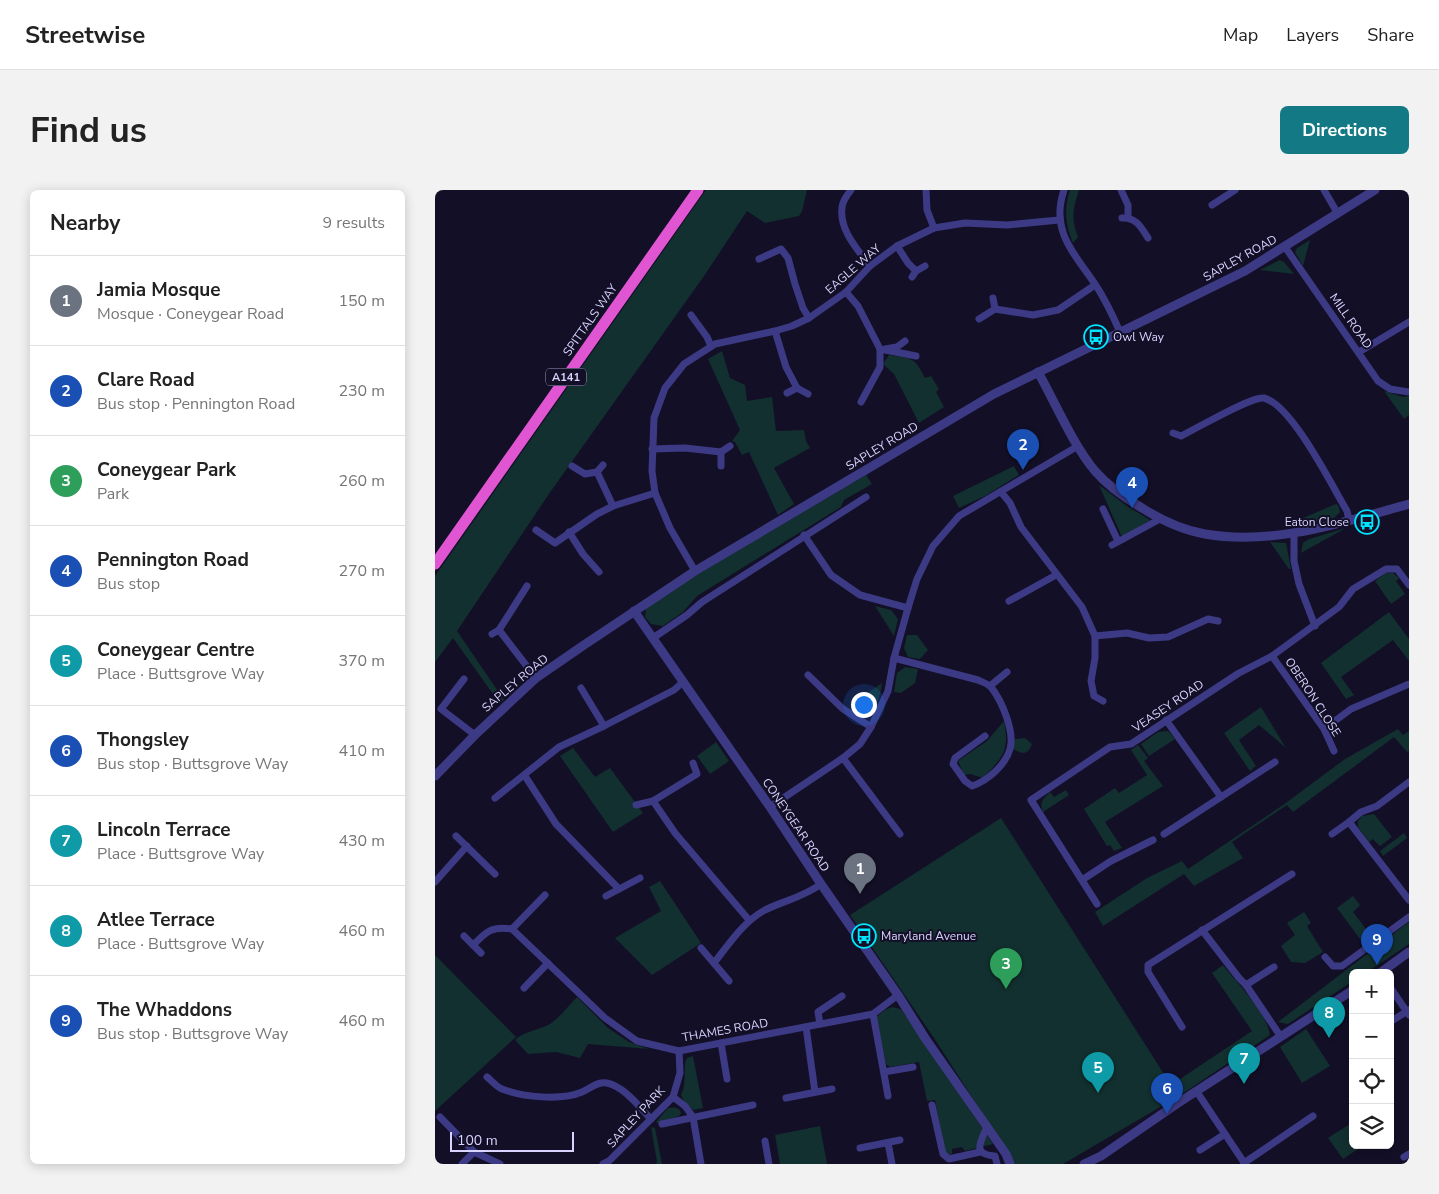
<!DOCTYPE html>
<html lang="en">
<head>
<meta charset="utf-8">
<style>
  body { margin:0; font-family:"Nunito Sans",sans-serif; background:#f2f2f2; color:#222 }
  .controls { position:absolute; right:15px; bottom:15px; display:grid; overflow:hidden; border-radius:8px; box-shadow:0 2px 12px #0003 }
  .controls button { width:45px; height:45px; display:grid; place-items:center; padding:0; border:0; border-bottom:1px solid #e0e0e0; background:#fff; color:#222; font:25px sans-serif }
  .scale { position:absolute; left:15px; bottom:12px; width:124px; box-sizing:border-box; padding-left:5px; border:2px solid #d9d4ff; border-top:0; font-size:14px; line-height:18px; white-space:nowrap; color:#d9d4ff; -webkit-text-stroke:4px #130f26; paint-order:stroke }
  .you { position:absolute; left:428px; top:514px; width:18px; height:18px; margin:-12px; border:4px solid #fff; border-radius:50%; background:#1a73e8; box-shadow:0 0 0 8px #1a73e833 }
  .badge { display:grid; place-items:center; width:32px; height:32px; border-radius:50%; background:#137a85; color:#fff; font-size:16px; font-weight:700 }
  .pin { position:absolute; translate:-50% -41px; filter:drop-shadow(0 1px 2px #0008) }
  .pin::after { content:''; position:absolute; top:26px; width:18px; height:15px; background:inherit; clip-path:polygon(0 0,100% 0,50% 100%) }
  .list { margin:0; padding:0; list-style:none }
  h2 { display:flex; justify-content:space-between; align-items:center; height:65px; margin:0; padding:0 20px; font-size:21px }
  h2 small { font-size:16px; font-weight:400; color:#767676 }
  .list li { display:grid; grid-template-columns:32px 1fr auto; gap:15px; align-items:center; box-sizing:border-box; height:90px; padding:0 20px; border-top:1px solid #e0e0e0 }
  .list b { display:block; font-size:19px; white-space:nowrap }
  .list p { margin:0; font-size:16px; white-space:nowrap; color:#767676 }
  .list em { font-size:16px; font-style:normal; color:#767676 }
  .icon { flex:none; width:28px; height:28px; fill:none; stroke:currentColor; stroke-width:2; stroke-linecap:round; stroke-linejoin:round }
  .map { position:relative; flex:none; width:974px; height:974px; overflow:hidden; border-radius:8px }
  header { display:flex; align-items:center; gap:30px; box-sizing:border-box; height:70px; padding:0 25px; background:#fff; border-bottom:1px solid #e0e0e0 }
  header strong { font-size:24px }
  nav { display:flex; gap:28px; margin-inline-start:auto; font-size:18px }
  .intro { display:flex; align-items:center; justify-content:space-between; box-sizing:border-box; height:120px; padding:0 30px }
  h1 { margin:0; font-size:35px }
  .button { padding:12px 22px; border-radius:8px; background:#137a85; color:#fff; font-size:18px; font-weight:700 }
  main { display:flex; gap:30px; padding:0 30px }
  aside { flex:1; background:#fff; border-radius:8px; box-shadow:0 2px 12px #0003 }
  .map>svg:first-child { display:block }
  .green { fill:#12302f }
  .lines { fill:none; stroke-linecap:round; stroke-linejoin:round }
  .minor { stroke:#3d3a85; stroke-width:7 }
  .tertiary { stroke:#3d3a85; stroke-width:9 }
  .trunk { stroke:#e055d1; stroke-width:11 }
  .labels { text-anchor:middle; stroke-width:4; stroke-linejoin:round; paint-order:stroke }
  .shield { fill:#130f26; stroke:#9e99be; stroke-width:1 }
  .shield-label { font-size:11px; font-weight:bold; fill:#d9d4ff }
  .street-label { font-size:12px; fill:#d9d4ff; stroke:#130f26 }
  .poi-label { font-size:12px; fill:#d9d4ff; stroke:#130f26; text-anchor:start }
</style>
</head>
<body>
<header>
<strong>Streetwise</strong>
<nav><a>Map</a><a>Layers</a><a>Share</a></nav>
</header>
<div class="intro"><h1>Find us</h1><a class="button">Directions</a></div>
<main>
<aside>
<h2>Nearby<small>9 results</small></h2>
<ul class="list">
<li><span class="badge" style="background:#6b7280">1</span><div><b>Jamia Mosque</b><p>Mosque · Coneygear Road</p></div><em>150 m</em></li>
<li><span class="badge" style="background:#1a4fb4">2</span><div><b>Clare Road</b><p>Bus stop · Pennington Road</p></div><em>230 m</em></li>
<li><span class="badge" style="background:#2e9e5b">3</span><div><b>Coneygear Park</b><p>Park</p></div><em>260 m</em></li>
<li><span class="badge" style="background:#1a4fb4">4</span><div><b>Pennington Road</b><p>Bus stop</p></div><em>270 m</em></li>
<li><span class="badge" style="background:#0f9aa8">5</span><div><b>Coneygear Centre</b><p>Place · Buttsgrove Way</p></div><em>370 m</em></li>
<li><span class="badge" style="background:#1a4fb4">6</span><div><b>Thongsley</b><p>Bus stop · Buttsgrove Way</p></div><em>410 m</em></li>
<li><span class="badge" style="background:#0f9aa8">7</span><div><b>Lincoln Terrace</b><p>Place · Buttsgrove Way</p></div><em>430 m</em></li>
<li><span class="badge" style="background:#0f9aa8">8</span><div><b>Atlee Terrace</b><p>Place · Buttsgrove Way</p></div><em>460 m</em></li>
<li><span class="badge" style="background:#1a4fb4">9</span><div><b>The Whaddons</b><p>Bus stop · Buttsgrove Way</p></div><em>460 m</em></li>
</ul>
</aside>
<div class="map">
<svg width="974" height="974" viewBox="0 0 974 974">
  <rect width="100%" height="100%" fill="#130f26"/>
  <!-- green -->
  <g class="green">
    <path d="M 271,0 L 372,0 L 367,21 L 364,26 L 330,33 L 312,21 L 269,86 L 116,301 L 22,441 L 69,510 L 65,514 L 18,448 L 0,472 L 0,386 Z"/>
    <path d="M 635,0 L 644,0 C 638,19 636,28 643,47 L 638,53 C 630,35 629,18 635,0 Z"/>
    <path d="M 875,50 L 868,76 L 860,62 L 862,58 Z"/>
    <path d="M 845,70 L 849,72 L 859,84 L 825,80 Z"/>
    <path d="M 287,161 L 295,188 L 310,195 L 312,211 L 337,207 L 341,241 L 369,240 L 371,251 L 375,258 L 339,278 L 359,314 L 343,325 L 314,262 L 307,265 L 300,252 L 297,251 L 305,240 L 273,169 Z"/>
    <path d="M 454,165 C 477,169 479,166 490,188 L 496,186 L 504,199 L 501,202 L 509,217 L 484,233 L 459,184 L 448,174 Z"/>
    <path d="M 949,201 L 968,207 L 974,206 L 974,225 L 969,229 Z"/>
    <path d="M 579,276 L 584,285 L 550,306 L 524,318 L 518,306 Z"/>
    <path d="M 431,285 L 437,294 L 409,310 L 406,317 L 262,406 L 248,422 L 228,436 L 216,434 L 210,427 L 211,418 L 263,384 Z"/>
    <path d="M 664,295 L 692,316 L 715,330 L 687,347 Z"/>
    <path d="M 901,314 L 903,315 L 905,322 L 899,328 L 872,334 L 847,337 Z"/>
    <path d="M 911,338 L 866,363 L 868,353 L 874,349 Z"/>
    <path d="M 835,352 L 851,353 L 856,379 L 854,379 Z"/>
    <path d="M 951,383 L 958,383 L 964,388 L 961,391 L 970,404 L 956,414 L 940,391 Z"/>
    <path d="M 440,416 L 456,420 L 463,429 L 459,446 Z"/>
    <path d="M 954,422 L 974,449 L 974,471 L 958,450 L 906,487 L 919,505 L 911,509 L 886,473 Z"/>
    <path d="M 472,445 L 482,445 L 493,460 L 485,469 L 473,467 L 469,458 Z"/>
    <path d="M 470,477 L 483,479 L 480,493 L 466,503 L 459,502 L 462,483 Z"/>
    <path d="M 447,493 C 446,503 441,528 425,522 C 422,521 418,517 415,515 Z"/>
    <path d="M 826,517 L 851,558 L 824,535 L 804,550 L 821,576 L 815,581 L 789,543 Z"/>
    <path d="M 569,531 C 575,560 568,567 548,588 L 535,584 L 529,585 L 523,571 L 552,551 Z"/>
    <path d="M 963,539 L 968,545 L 974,541 L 974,561 L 972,562 L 959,547 L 858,622 L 852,615 L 797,652 L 808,668 L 759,696 L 749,684 L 668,736 L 660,722 L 712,688 L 747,671 L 753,679 L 848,615 L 910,569 Z"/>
    <path d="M 733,541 L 740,549 L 714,566 L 706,554 L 723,542 Z"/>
    <path d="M 590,548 L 597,554 C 593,566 586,564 577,558 L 580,549 Z"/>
    <path d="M 281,552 L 294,571 L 275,584 L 262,566 Z"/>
    <path d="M 703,555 L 713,568 L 709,571 L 728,596 L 670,632 L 687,658 L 679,661 L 675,655 L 672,656 L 649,619 L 680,598 L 684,603 L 712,585 L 696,560 Z"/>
    <path d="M 138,558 L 160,587 L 175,578 L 208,623 L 178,642 L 125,566 Z"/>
    <path d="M 631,600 L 634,605 L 608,622 C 604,612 608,609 615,602 L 619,607 Z"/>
    <path d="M 939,624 L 957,647 L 945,656 L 938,649 L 934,652 L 923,637 L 923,631 L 927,626 Z"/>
    <path d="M 566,628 L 736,895 L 817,841 L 777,783 L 788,775 C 802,793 832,823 835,845 L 744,906 L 628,974 L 580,974 L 499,848 L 415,725 Z"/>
    <path d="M 969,643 L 972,648 L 948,666 L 945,661 Z"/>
    <path d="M 225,691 L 266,753 L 217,785 L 180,748 L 226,721 L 214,697 Z"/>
    <path d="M 918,706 L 925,715 L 918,722 L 937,747 L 928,753 L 902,718 Z"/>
    <path d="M 869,722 L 876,733 L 872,736 L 888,762 L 870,773 L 856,772 L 846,756 L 860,745 L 852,733 Z"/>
    <path d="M 974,732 L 974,754 L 931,783 L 918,783 L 918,791 L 853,834 L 843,832 Z"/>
    <path d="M 0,765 L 81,847 L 0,921 Z"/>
    <path d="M 142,807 L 173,838 L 194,852 L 214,859 L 153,854 L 145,868 L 121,862 L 93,864 L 80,850 C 89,841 101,841 113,835 C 124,829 133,816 142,807 Z"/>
    <path d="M 457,817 L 466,819 L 558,954 L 530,961 L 527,957 L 517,959 L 517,964 L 513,965 L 510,961 L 500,910 L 492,911 L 484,872 L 455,877 L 451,874 L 441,827 L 450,820 Z"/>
    <path d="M 871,839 L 895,876 L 867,893 L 845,857 Z"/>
    <path d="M 258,866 L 268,918 L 258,920 L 249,911 L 246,905 C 253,891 247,876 252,868 Z"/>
    <path d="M 233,918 C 239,917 244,917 246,923 L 244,926 L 222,933 L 221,932 Z"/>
    <path d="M 918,932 L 918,955 L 929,955 L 908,969 L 893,948 Z"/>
    <path d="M 385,936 L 392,974 L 345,974 L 340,945 Z"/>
    <path d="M 216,937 L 220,938 L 227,974 L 221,974 L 222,972 Z"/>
  </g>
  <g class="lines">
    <!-- minor -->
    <g class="minor">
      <path d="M 416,0 C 412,5 407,12 407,18 C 404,40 423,60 435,76"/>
      <path d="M 491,0 L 492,20 L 499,38"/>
      <path d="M 629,0 C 615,41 639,63 660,94 C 670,109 678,126 685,142"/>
      <path d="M 686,0 L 693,15 L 693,28"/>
      <path d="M 889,0 L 903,24"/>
      <path d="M 777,15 L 800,0"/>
      <path d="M 687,28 C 701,27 706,37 713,48"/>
      <path d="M 462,56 L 473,73 L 481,81"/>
      <path d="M 850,57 L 943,191 L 955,199 L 974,202"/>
      <path d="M 324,69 L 346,59 L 353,68 L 360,94 L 368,118 L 374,128"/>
      <path d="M 477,87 L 481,81 L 490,76"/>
      <path d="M 411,102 L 423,116 L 445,159 L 445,177 L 426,212"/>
      <path d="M 558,108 L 560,119"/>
      <path d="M 256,125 L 272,147 L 276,156"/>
      <path d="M 544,129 L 560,119 L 598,125 L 623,120 L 660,95"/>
      <path d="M 340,141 L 351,177 L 362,198 L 373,204"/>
      <path d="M 445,159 L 481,166"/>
      <path d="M 450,159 L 462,157 L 470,151"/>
      <path d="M 924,162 L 974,132"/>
      <path d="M 352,203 L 362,198"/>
      <path d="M 738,243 L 746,246 C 761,239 816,206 829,208 C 857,215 897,296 912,321 L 914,330"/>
      <path d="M 217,259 L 250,258 L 286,262"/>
      <path d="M 137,276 L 150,284 L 162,282 L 168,275"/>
      <path d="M 286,276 L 286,262 L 295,256"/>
      <path d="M 162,282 L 178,316"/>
      <path d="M 566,302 L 575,313 L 586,337 L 647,417 L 660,446 L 660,468 L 656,491 L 659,506 L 668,511"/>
      <path d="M 668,319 L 683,351"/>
      <path d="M 101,340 L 120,353 L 162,324 L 178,316 L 220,303"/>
      <path d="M 134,342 L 148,364 L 164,382"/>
      <path d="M 859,344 L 859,371 L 864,394 L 880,436"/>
      <path d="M 369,345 L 396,385 L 425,405 L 473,418"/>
      <path d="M 677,355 L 725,329"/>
      <path d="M 260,381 L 235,338 L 220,303 L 217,281 L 219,228 L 230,198 L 249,174 L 280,154 L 340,141 L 357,136 L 374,128 L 411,102 L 435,76 L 462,56 L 499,38 L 530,33 L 572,35 L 624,30"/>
      <path d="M 92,396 L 64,440 L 101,488"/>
      <path d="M 574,411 L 621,385"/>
      <path d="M 57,444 L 64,440"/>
      <path d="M 660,446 L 692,443 L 714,448 L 733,447 L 773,429 L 783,431"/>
      <path d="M 218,448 L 252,425 L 267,412 L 431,307"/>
      <path d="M 837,466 L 889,539 L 899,561"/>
      <path d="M 459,468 L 543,490 C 547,492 553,494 556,497 C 567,511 580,542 575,559 C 570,576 552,591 537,596 L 530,591 L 518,574 L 520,568 L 550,546"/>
      <path d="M 373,485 L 408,519 L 436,537"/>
      <path d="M 29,489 L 6,519 L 40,545"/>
      <path d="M 555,496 L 572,482"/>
      <path d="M 146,498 L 169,536"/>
      <path d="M 731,530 L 786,607"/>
      <path d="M 889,539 L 916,519 L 974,494"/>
      <path d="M 408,568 L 465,644"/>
      <path d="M 90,586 L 121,634 L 184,699"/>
      <path d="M 60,608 L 124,557 L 169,536 L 239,500 L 248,492"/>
      <path d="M 218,611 L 240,643 L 314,730"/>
      <path d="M 201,615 L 218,611 L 262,584 L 258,573"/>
      <path d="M 335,617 L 408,568 L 425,554 L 436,537 L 453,501 L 459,468 L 473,418 L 482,389 L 498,356 L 524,326 L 643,256"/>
      <path d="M 914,632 L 926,622 L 942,616 L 974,592"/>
      <path d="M 729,644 L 840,572"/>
      <path d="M 897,644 L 914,632 L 974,710"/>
      <path d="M 21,646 L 60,684"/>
      <path d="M 647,690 L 676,671 L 718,650"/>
      <path d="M 0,692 L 32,656"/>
      <path d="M 171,706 L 205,688"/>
      <path d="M 662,714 L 596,610 L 675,557 L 696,554 L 804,483 L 837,466 L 904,417 L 918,399 L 951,379 L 962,379 L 974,395"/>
      <path d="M 77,739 L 110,705"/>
      <path d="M 767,740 L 804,788 L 811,795 L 846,847"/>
      <path d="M 29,746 L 46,763"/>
      <path d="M 38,755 C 52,741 57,736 77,739 L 170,828 L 202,851 L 244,861 L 438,824 L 463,805"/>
      <path d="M 266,758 L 294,791"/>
      <path d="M 890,767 L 898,776 L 907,776 L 974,727"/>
      <path d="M 279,773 C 294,754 308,732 330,720 C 348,711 369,707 386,694"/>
      <path d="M 811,795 L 839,777"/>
      <path d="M 955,797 L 974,825"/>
      <path d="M 89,798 L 113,773"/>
      <path d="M 438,824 L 453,906"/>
      <path d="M 955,832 L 974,820"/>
      <path d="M 385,834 L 383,822 L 407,806"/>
      <path d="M 371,837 L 380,902"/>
      <path d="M 747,837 L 713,782 L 713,775 L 857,684"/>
      <path d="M 286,853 L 292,889"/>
      <path d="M 449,882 L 478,877"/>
      <path d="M 52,887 C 57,891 62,897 67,899 C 88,907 126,911 147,902 C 155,899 162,891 172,893 C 190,897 204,917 216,929"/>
      <path d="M 762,902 L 810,974"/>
      <path d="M 238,907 L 250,916 L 258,927 L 266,974"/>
      <path d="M 351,908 L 397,899"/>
      <path d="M 497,915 L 508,964 L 514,969 L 545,962"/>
      <path d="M 5,927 L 39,962 L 65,974"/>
      <path d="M 227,934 L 318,915"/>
      <path d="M 552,937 C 545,953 537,964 560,966 L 562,974"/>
      <path d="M 330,951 L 334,974"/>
      <path d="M 453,953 L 457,974"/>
      <path d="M 425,958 L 465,950"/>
      <path d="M 765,960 L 790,944"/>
      <path d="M 969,967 L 974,964"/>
      <path d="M 809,973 L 878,926"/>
      <path d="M 27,974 L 39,962"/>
      <path d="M 168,974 L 174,971 L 238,907 L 245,883 L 244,861"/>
    </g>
    <!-- tertiary -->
    <g class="tertiary">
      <path d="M 603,182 C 621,214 637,253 660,281 C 673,296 690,308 707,318 C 726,330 747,340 770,344 C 839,356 909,332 974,314"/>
      <path d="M 199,421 L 335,617 L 386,694 L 463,805 L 490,848 L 571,964 L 575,974"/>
      <path d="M 0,586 L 40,545 L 101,488 L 149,455 L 260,381 L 559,204 L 810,81 L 940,0"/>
      <path d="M 945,783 L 974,762"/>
      <path d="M 649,974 L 666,966 L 743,913 L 918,800"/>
    </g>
    <!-- trunk -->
    <path class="trunk" d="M 0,374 L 263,0"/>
  </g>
  <!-- icons -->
  <defs>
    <g id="bus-ring" transform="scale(1.25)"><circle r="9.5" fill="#130f26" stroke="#00e5ff" stroke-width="1.5"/><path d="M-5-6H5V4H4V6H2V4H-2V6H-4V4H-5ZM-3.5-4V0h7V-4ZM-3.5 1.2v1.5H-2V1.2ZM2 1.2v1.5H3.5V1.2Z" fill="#00e5ff"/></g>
  </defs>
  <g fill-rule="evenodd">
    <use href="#bus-ring" x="661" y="147"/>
    <use href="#bus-ring" x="932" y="332"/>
    <use href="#bus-ring" x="429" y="746"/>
  </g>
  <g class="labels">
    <!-- shield labels -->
    <rect class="shield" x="111" y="178.5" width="40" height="17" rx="4"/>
    <g class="shield-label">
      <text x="131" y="191">A141</text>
    </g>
    <!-- street labels -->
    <g class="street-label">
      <text transform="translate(805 68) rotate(-29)" y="4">SAPLEY ROAD</text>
      <text transform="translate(418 79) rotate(-41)" y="4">EAGLE WAY</text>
      <text transform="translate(155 130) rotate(-55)" y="4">SPITTALS WAY</text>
      <text transform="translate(916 131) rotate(55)" y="4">MILL ROAD</text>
      <text transform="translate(447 256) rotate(-31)" y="4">SAPLEY ROAD</text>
      <text transform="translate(80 493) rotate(-40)" y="4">SAPLEY ROAD</text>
      <text transform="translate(878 507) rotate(57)" y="4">OBERON CLOSE</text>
      <text transform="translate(733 516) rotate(-34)" y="4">VEASEY ROAD</text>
      <text transform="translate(361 635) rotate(56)" y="4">CONEYGEAR ROAD</text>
      <text transform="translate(290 840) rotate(-10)" y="4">THAMES ROAD</text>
      <text transform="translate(201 927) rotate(-47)" y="4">SAPLEY PARK</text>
    </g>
    <!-- poi labels -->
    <g class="poi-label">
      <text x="678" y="151">Owl Way</text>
      <text x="914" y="336" text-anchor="end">Eaton Close</text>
      <text x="446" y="750">Maryland Avenue</text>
    </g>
  </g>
</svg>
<div class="controls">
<button>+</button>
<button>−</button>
<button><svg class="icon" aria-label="locate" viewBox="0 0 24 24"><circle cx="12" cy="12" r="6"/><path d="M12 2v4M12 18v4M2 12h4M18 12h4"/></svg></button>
<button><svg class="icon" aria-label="layers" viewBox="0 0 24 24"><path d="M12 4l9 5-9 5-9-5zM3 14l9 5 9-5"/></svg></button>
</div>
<div class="scale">100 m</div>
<div class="you"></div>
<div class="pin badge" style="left:425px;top:704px;background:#6b7280">1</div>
<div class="pin badge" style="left:588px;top:280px;background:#1a4fb4">2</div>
<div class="pin badge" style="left:571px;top:799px;background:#2e9e5b">3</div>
<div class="pin badge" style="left:697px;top:318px;background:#1a4fb4">4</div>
<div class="pin badge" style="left:663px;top:903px;background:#0f9aa8">5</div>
<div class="pin badge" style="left:732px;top:924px;background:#1a4fb4">6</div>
<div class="pin badge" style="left:809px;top:894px;background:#0f9aa8">7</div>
<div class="pin badge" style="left:894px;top:848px;background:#0f9aa8">8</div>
<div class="pin badge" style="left:942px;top:775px;background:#1a4fb4">9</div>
</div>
</main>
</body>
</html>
